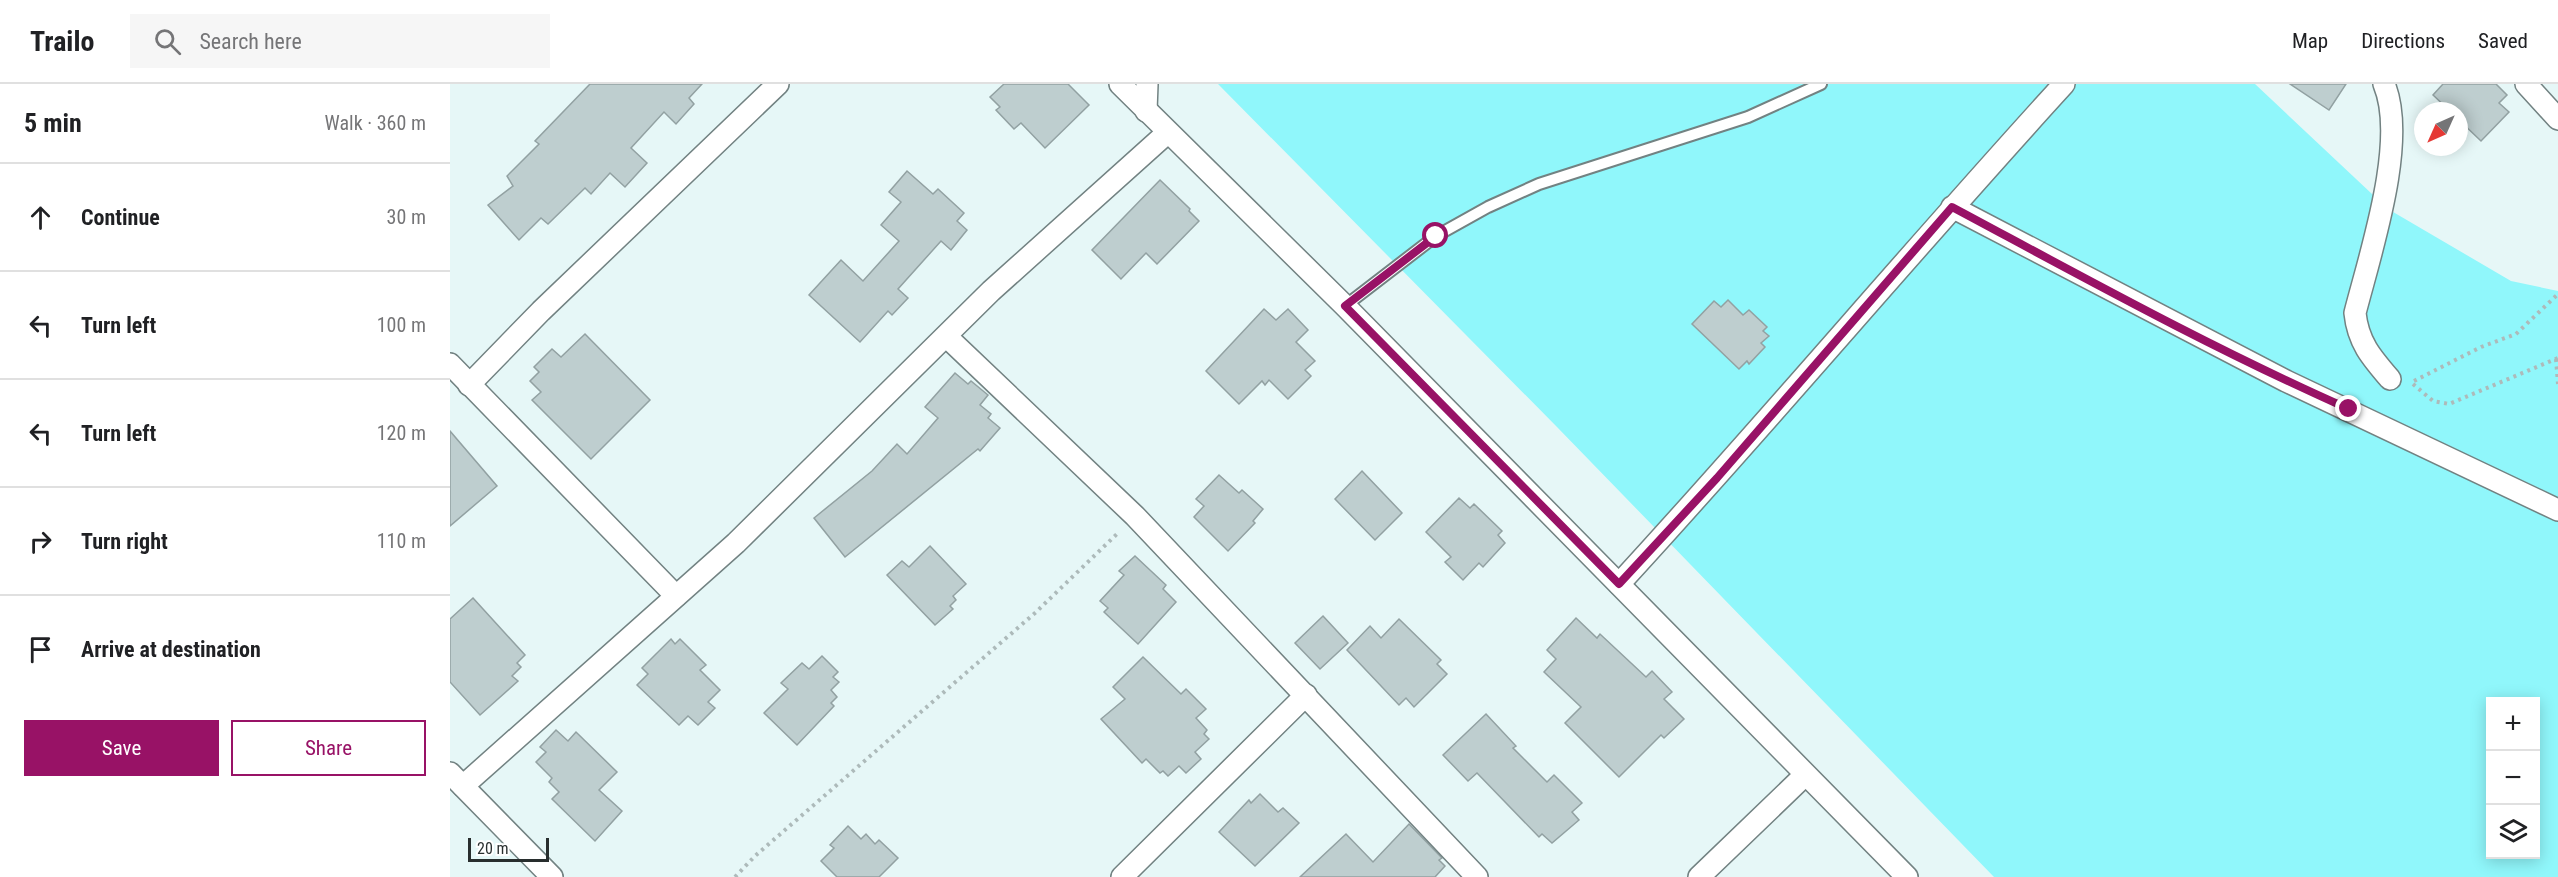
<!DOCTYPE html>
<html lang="en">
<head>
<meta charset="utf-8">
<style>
  body { margin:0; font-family:"Roboto Condensed",sans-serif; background:#f6f6f6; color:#202124 }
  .controls { position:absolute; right:18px; bottom:18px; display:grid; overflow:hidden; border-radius:0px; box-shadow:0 3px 15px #0003 }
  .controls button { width:54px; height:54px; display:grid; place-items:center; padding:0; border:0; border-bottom:2px solid #e0e0e0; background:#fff; color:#202124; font:30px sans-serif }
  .compass { position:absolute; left:1964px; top:18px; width:54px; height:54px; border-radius:50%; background:#fff; box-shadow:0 3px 15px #0003; rotate:225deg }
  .scale { position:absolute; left:18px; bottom:15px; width:81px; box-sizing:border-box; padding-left:6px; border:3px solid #282e2e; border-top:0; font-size:16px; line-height:21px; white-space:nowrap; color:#282e2e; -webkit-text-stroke:4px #fff; paint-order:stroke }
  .stop { position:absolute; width:18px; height:18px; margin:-14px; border:4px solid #981266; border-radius:50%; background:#fff }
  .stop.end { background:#981266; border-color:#fff; box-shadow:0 2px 6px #0008 }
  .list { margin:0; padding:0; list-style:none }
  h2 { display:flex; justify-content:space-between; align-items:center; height:78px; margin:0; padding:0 24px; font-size:26px }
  h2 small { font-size:20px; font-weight:400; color:#757577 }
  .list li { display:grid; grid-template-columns:39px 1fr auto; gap:18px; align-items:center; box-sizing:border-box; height:108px; padding:0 24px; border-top:2px solid #e0e0e0 }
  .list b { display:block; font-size:22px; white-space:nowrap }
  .list em { font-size:20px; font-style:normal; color:#757577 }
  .actions { display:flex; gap:12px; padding:18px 24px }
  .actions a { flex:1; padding:14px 0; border:2px solid #981266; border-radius:0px; text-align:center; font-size:21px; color:#981266 }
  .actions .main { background:#981266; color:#fff }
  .icon { flex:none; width:33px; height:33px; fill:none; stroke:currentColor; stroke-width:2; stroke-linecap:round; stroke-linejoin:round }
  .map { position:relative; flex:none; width:2108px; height:793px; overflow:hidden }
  header { display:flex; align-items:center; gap:36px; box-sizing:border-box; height:84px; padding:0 30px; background:#fff; border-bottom:2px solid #e0e0e0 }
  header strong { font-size:28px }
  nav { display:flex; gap:33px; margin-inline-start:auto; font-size:21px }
  .search { width:420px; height:54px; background:#f6f6f6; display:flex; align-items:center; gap:15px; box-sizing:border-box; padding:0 21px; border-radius:0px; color:#757577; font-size:22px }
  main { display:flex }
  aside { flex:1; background:#fff }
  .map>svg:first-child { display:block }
  .green { fill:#90f7fb; fill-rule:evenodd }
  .building { fill:#bececf; stroke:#92a1a2; stroke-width:1.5 }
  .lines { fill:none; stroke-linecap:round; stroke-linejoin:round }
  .lane-casing { stroke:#728282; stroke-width:14 }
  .street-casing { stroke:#728282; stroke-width:24 }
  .path { stroke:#adbaba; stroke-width:4; stroke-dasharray:3 4.5; stroke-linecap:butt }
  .lane { stroke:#fff; stroke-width:10 }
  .street { stroke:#fff; stroke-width:21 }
  .route { stroke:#981266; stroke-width:8 }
</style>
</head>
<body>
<header>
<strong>Trailo</strong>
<div class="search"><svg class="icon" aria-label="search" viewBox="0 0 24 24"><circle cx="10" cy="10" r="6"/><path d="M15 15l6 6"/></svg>Search here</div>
<nav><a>Map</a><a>Directions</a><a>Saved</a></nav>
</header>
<main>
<aside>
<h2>5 min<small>Walk · 360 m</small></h2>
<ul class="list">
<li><svg class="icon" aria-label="ahead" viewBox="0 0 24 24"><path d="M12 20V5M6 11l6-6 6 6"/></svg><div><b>Continue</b></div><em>30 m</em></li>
<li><svg class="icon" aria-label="left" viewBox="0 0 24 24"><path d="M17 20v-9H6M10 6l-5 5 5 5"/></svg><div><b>Turn left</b></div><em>100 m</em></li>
<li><svg class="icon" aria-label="left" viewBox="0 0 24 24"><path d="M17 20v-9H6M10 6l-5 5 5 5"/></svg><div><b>Turn left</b></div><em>120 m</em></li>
<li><svg class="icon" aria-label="right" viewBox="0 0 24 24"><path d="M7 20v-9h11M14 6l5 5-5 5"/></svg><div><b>Turn right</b></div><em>110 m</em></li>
<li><svg class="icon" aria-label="arrive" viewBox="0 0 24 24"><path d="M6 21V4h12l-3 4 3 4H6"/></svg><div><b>Arrive at destination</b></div></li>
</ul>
<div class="actions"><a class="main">Save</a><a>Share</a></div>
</aside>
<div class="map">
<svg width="2108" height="793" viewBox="0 0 2108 793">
  <rect width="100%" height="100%" fill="#e6f7f7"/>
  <!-- green -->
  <path class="green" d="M 768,0 L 1805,0 L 1938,125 L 2061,197 L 2108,207 L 2108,793 L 1544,793 L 1107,343 ZM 2040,618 L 2086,618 L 2086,770 L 2040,770 Z"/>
  <!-- building -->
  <g class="building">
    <path d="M 140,0 L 252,0 L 239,14 L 244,20 L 226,40 L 214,28 L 181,64 L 197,79 L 175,103 L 160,89 L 141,110 L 135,104 L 98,140 L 91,134 L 69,156 L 38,121 L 63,102 L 57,92 L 89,60 L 85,57 Z"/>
    <path d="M 554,0 L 618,0 L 639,21 L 595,64 L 571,39 L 564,45 L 546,26 L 550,23 L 540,13 Z"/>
    <path d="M 1840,0 L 1896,0 L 1879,26 Z"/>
    <path d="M 1993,0 L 2046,0 L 2057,11 L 2049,19 L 2059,28 L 2031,57 L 2009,36 L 2009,27 L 2000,27 L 1983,11 Z"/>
    <path d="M 457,87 L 483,110 L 488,105 L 514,129 L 507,137 L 517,146 L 501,166 L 491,157 L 448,205 L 458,214 L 442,231 L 438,227 L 410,258 L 359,211 L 391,176 L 413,197 L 449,157 L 431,141 L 451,118 L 439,108 Z"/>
    <path d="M 710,96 L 740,125 L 739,127 L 749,137 L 707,180 L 696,169 L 671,195 L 642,166 Z"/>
    <path d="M 1278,216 L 1293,231 L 1299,226 L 1317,243 L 1313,247 L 1319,252 L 1311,259 L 1315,263 L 1299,280 L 1297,277 L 1289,285 L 1242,240 L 1264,217 L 1271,223 Z"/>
    <path d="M 814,225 L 826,236 L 838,225 L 858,246 L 846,258 L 865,277 L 855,286 L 861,292 L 838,315 L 819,296 L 815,301 L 812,297 L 789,320 L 756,287 Z"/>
    <path d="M 135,250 L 200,316 L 141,375 L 82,316 L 91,308 L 80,297 L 89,288 L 84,283 L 102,265 L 111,273 Z"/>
    <path d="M 505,289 L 518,300 L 521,297 L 538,311 L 530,321 L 541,330 L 538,334 L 550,344 L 530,367 L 528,365 L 395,473 L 364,434 L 422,387 L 447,360 L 457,370 L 488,334 L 475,323 Z"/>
    <path d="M 0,347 L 47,402 L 0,442 Z"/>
    <path d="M 912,387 L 952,429 L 925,456 L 885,415 Z"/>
    <path d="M 769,391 L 789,409 L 792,406 L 813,425 L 803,437 L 805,439 L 778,467 L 744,433 L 754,422 L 746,415 Z"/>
    <path d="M 1009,414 L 1020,424 L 1024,420 L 1052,447 L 1048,451 L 1055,459 L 1033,483 L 1029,479 L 1013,496 L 995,478 L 1001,473 L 976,448 Z"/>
    <path d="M 480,462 L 516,500 L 503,512 L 506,516 L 500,522 L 503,525 L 485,541 L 437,491 L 452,477 L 459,483 Z"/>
    <path d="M 685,472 L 716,501 L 713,505 L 726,518 L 688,560 L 654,528 L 658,524 L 650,517 L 674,491 L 669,487 Z"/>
    <path d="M 23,514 L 75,571 L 67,579 L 71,583 L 62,592 L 68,597 L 30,631 L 0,598 L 0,535 Z"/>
    <path d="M 873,532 L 898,559 L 870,585 L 845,559 Z"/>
    <path d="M 1126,534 L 1147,554 L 1150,550 L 1196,593 L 1202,587 L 1222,608 L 1214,615 L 1234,635 L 1214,654 L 1211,651 L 1169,693 L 1115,639 L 1131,623 L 1094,588 L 1106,575 L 1097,566 Z"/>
    <path d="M 949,535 L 991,576 L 987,580 L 997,590 L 964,623 L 956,614 L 949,621 L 897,566 L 920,542 L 931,554 Z"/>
    <path d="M 221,555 L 225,560 L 230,555 L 256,581 L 250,586 L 270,606 L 258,618 L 265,624 L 248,641 L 238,632 L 229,641 L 187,601 L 198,590 L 192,584 Z"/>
    <path d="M 372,572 L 388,588 L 383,593 L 389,598 L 381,606 L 387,613 L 381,619 L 384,622 L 347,661 L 314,629 L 338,605 L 331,599 L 352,579 L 359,585 Z"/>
    <path d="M 693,573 L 731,610 L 736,605 L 756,625 L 746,634 L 757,646 L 754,650 L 759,655 L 745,668 L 751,675 L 736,689 L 729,682 L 718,692 L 713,687 L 710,689 L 696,675 L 692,679 L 651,635 L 675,615 L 663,603 Z"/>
    <path d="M 1036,630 L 1066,662 L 1063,664 L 1097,698 L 1104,691 L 1132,719 L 1122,728 L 1129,736 L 1102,759 L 1092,750 L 1089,753 L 1027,689 L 1018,697 L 993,671 Z"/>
    <path d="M 106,646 L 118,657 L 126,648 L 167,688 L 149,706 L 172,727 L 145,757 L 102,715 L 109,708 L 99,698 L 102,694 L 86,678 L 96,668 L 90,663 Z"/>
    <path d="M 810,710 L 828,728 L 833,724 L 849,739 L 805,782 L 769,748 L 799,716 L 801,719 Z"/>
    <path d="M 959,740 L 992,774 L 989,776 L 995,782 L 985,793 L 850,793 L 896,750 L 923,778 Z"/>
    <path d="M 398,742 L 411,755 L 416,750 L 425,760 L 429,756 L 448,774 L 429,793 L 387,793 L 371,777 L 384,764 L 380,761 Z"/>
  </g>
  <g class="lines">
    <!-- lane casing -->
    <g class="lane-casing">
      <path id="lane" d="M 895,222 L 986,152 L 1038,123 L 1089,100 L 1298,33 L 1371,0"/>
    </g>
    <!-- street casing -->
    <g class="street-casing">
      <g id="street">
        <path d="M 670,0 L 895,222 L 1457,793"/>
        <path d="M 1934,0 C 1958,57 1920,170 1905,229 C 1908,258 1921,273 1940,295"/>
        <path d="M 2076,0 L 2108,35"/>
        <path d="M 696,27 L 697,0"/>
        <path d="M 1502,123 L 1836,297 L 2108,426"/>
        <path d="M 497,253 L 685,432 L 1027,793"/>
        <path d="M 0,280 L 226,512"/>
        <path d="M 19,301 L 91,227 L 328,0"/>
        <path d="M 1169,500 C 1320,336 1463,165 1614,0"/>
        <path d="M 0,689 L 102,793"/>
        <path d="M 13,702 L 286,459 L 541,207 L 717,49"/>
        <path d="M 672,793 L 856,611"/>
        <path d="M 1249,793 L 1355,691"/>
      </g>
    </g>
    <!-- path -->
    <g class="path">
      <path d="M 2106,275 L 2108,300"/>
      <path d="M 1964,297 L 2031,263 L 2066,250 L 2108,210"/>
      <path d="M 1963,300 L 1983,317 L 1999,320 L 2108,274"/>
      <path d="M 285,793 L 305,772 L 585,529 L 669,448"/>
    </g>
    <!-- lane -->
    <use href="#lane" class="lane"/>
    <!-- street -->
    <use href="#street" class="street"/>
  </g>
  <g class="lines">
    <!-- route -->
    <path class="route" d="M 986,152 L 895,222 L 1169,500 L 1267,394 L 1502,123 C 1633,193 1763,265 1899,325"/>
  </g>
</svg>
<div class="controls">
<button>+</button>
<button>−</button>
<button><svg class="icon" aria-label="layers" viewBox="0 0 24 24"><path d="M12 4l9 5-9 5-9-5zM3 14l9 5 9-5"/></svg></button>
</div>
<svg class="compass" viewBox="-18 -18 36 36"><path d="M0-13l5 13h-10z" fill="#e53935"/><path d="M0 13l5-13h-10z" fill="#757577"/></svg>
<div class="scale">20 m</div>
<div class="stop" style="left:986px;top:152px"></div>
<div class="stop end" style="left:1899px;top:325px"></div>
</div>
</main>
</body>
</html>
